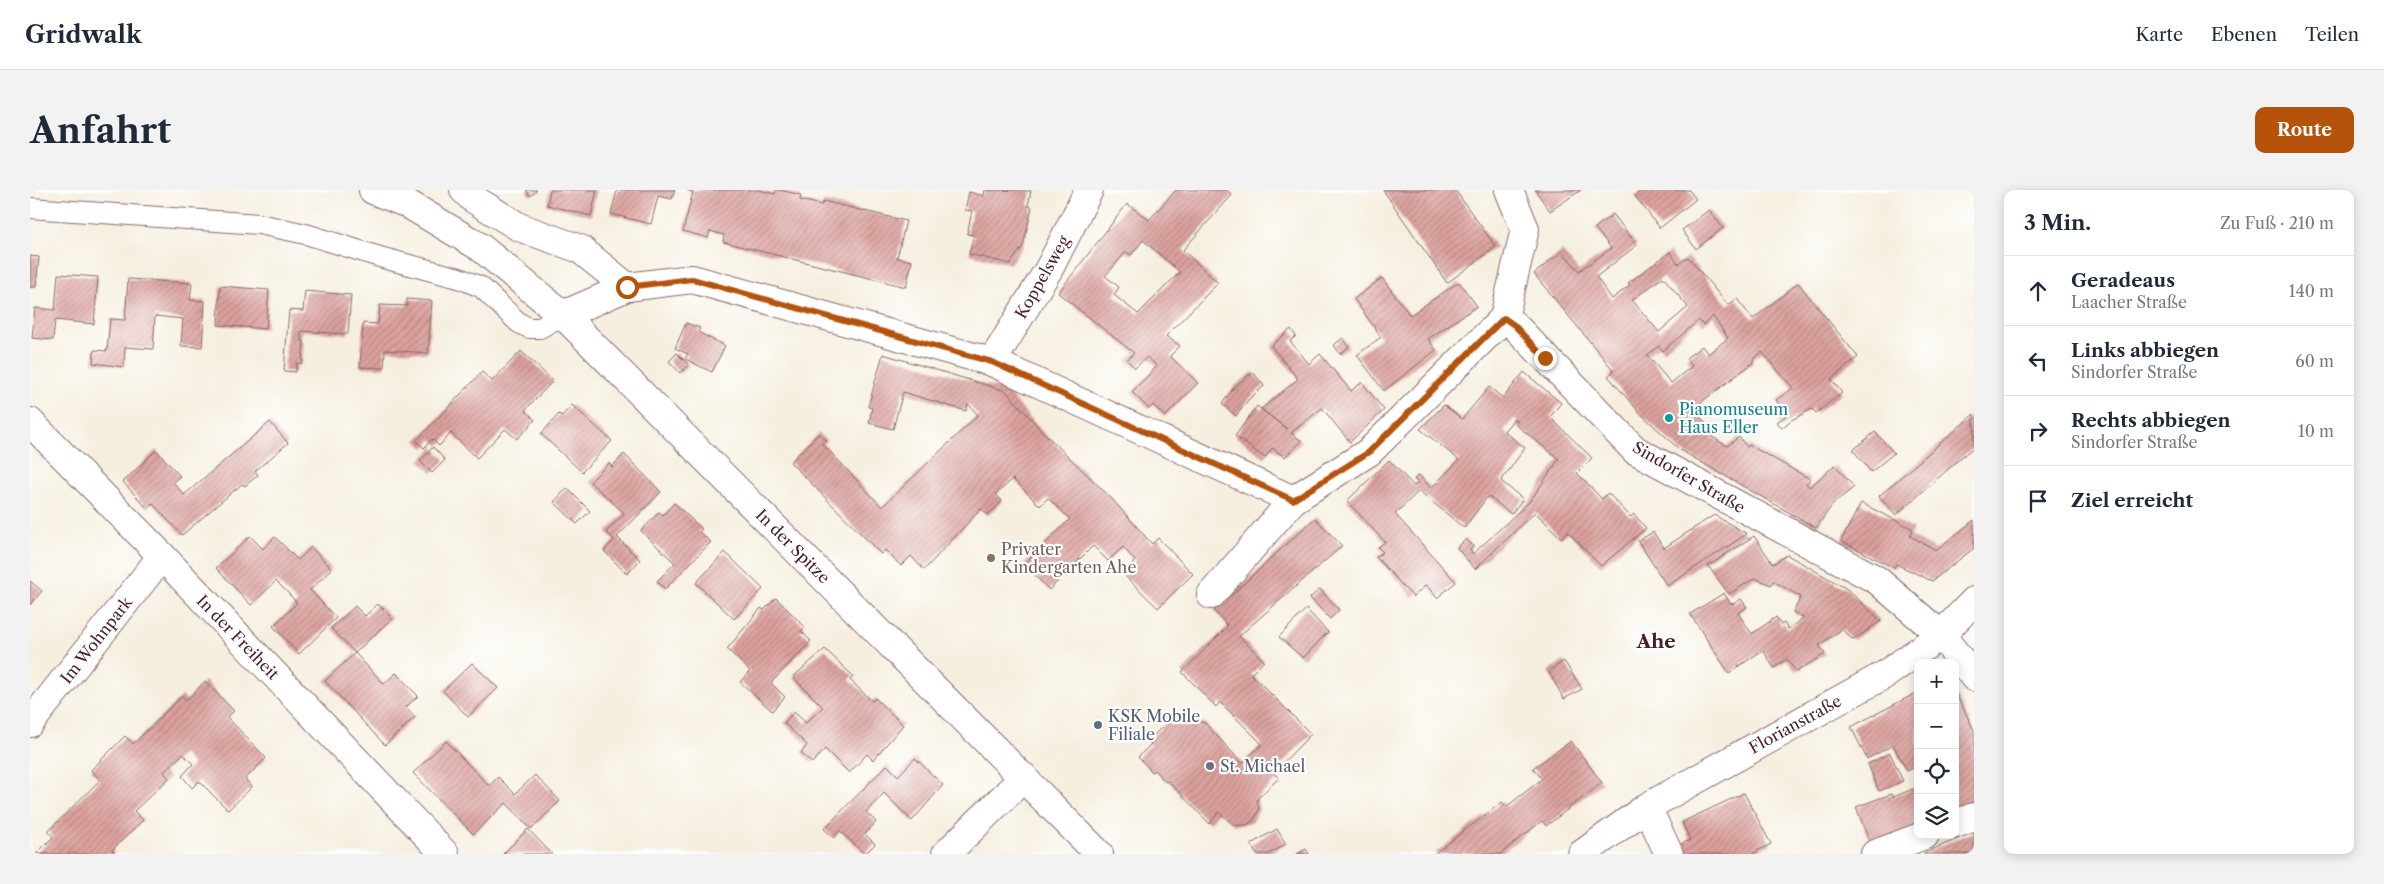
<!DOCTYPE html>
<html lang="de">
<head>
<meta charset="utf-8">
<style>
  body { margin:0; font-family:"Libre Caslon Text",serif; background:#f2f2f3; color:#1f2937 }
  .controls { position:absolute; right:15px; bottom:15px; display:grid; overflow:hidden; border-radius:10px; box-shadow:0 2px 12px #0003 }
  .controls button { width:45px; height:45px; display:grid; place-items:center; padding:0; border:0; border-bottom:1px solid #e0e1e3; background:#fff; color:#1f2937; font:25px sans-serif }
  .stop { position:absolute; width:15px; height:15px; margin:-11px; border:4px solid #b45309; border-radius:50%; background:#fff }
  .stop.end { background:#b45309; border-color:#fff; box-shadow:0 1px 5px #0008 }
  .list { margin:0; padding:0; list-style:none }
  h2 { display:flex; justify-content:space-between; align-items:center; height:65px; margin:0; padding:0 20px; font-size:21px }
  h2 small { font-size:16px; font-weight:400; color:#747a83 }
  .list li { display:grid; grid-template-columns:32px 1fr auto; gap:15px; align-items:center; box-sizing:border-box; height:70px; padding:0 20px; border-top:1px solid #e0e1e3 }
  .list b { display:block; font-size:19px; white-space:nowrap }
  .list p { margin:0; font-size:16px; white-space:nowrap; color:#747a83 }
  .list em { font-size:16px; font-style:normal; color:#747a83 }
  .icon { flex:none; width:28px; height:28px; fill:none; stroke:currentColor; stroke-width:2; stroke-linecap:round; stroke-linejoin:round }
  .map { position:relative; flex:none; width:1944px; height:664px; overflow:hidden; border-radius:10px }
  header { display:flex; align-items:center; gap:30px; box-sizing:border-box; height:70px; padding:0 25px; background:#fff; border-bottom:1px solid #e0e1e3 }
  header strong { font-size:24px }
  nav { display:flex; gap:28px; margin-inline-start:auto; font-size:18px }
  .intro { display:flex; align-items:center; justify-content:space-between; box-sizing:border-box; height:120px; padding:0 30px }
  h1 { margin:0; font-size:35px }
  .button { padding:12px 22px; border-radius:10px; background:#b45309; color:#fff; font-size:18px; font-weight:700 }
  main { display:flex; gap:30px; padding:0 30px }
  aside { flex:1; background:#fff; border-radius:10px; box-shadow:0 2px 12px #0003 }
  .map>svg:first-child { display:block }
  .building { fill:url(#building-hatch); fill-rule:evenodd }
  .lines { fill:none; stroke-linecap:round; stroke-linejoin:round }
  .lane-casing { stroke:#86686a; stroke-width:22 }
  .street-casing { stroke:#86686a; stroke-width:30 }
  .secondary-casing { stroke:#86686a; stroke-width:30 }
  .lane { stroke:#fff; stroke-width:20 }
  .street { stroke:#fff; stroke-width:28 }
  .secondary { stroke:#fff; stroke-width:28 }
  .route { stroke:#b45309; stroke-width:6 }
  .culture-dot { fill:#0f9aa8; stroke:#fff; stroke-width:2 }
  .education-dot { fill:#8d6e63; stroke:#fff; stroke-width:2 }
  .service-dot { fill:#5c6f8a; stroke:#fff; stroke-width:2 }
  .worship-dot { fill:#6b7280; stroke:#fff; stroke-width:2 }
  .labels { text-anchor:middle; stroke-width:4.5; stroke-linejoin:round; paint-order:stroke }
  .street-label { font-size:16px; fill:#4a1f2b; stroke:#fff }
  .culture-label { font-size:16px; fill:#0d838f; stroke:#fff; text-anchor:start }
  .education-label { font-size:16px; fill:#785e54; stroke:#fff; text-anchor:start }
  .service-label { font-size:16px; fill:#4e5e75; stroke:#fff; text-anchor:start }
  .worship-label { font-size:16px; fill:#5b616d; stroke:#fff; text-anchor:start }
  .quarter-label { font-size:19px; font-weight:bold; fill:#4a1f2b; stroke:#fff }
</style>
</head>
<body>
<header>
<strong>Gridwalk</strong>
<nav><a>Karte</a><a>Ebenen</a><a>Teilen</a></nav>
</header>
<div class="intro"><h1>Anfahrt</h1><a class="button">Route</a></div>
<main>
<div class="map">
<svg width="1944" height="664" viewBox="0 0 1944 664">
  <defs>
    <pattern id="building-hatch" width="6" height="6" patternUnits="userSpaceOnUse" patternTransform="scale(1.25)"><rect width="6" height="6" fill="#dca29d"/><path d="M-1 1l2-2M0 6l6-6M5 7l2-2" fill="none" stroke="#b48380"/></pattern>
  </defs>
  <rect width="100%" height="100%" fill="#fff"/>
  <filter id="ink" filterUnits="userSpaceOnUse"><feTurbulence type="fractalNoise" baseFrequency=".02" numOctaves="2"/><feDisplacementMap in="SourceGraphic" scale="10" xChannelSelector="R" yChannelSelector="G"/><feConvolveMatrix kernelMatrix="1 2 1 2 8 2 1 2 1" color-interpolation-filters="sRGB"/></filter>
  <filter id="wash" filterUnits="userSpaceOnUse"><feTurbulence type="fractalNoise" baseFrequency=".0096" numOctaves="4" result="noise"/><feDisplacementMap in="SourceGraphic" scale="20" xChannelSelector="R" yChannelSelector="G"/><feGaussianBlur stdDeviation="1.12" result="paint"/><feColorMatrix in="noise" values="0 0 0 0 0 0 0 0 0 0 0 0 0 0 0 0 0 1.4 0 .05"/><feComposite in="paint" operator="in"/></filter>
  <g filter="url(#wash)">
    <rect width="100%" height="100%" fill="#f6efdf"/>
    <g id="blocks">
      <!-- building -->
      <g class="building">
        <path d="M 496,0 L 507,0 L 500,6 Z"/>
        <path d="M 520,0 L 567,0 L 561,26 L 517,15 Z"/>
        <path d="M 587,0 L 645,0 L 642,9 L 628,6 L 621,34 L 581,24 Z"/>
        <path d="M 656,0 L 729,0 L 745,4 L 746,0 L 750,0 L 771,5 L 770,10 L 792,15 L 793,11 L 876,31 L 867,68 L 882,71 L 876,97 L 693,52 L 694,45 L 680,41 L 678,48 L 653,41 L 663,2 Z"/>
        <path d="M 955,0 L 1001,1 L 998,16 L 1002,17 L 993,56 L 980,74 L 939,64 L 944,45 L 937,44 L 942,21 L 935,20 L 939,2 L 954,6 Z"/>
        <path d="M 1146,0 L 1197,0 L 1202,5 L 1153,60 L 1188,93 L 1136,146 L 1150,156 L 1140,166 L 1168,193 L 1135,227 L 1123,215 L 1119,219 L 1102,202 L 1127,176 L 1117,167 L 1105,178 L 1097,170 L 1104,163 L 1028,103 L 1097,14 L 1119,30 ZM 1113,50 L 1150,82 L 1108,124 L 1084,105 L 1089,97 L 1075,86 L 1096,62 L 1101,65 Z"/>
        <path d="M 1353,0 L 1425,0 L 1466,57 L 1417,93 Z"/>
        <path d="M 1505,0 L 1551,0 L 1520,21 Z"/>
        <path d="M 1612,0 L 1659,0 L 1666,9 L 1630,38 L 1605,6 Z"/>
        <path d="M 1679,20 L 1693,38 L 1666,59 L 1652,40 Z"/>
        <path d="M 1583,24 L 1607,55 L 1566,87 L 1582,109 L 1600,95 L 1598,93 L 1640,62 L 1648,74 L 1658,67 L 1698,115 L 1707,109 L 1723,129 L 1768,93 L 1828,167 L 1801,189 L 1812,203 L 1786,223 L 1782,219 L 1760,231 L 1752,238 L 1747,232 L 1757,225 L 1746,210 L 1763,198 L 1732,162 L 1723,169 L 1723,173 L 1662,219 L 1677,234 L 1671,240 L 1697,256 L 1709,247 L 1717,257 L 1719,255 L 1780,289 L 1776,294 L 1780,297 L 1805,275 L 1824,297 L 1803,314 L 1786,338 L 1650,260 L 1610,223 L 1578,186 L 1584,181 L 1504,84 L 1532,61 L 1549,81 L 1581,58 L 1565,38 ZM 1633,87 L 1658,117 L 1629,142 L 1602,110 ZM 1683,126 L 1698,148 L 1678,164 L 1672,156 L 1656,168 L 1662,176 L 1641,193 L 1617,165 L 1629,156 L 1633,161 L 1669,130 L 1673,135 Z"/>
        <path d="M 0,66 L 9,67 L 6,97 L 0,97 Z"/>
        <path d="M 28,84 L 68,87 L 64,134 L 25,130 L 23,150 L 2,148 L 5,118 L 25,120 Z"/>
        <path d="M 1352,88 L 1380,125 L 1429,92 L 1447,116 L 1398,149 L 1406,160 L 1354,201 L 1327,165 L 1351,147 L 1324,109 Z"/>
        <path d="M 98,89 L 162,93 L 160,110 L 175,111 L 172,157 L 151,156 L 153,129 L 125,126 L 123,159 L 95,157 L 94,177 L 63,173 L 64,160 L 77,161 L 80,129 L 95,130 Z"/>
        <path d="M 190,96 L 239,100 L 236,139 L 188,135 Z"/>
        <path d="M 275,101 L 321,105 L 318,144 L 271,141 L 271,150 L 274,151 L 272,174 L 267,173 L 266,182 L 254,181 L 259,120 L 273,121 Z"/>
        <path d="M 377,109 L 402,111 L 398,163 L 355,160 L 354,178 L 330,177 L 333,133 L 348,134 L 350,115 L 377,116 Z"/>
        <path d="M 656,133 L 670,138 L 668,142 L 695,156 L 682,182 L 655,169 L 658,164 L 645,158 Z"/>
        <path d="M 1261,139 L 1266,146 L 1260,151 L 1279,174 L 1290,164 L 1321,201 L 1332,192 L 1354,220 L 1320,252 L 1292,218 L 1261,243 L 1272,251 L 1255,267 L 1242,258 L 1235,268 L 1205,246 L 1227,216 L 1257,239 L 1231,219 L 1268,189 L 1241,156 Z"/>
        <path d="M 1313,148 L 1319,157 L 1310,164 L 1304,155 Z"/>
        <path d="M 491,161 L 523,191 L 495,220 L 505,230 L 487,249 L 475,239 L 447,268 L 421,243 L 409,256 L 402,249 L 394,258 L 386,251 L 452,182 L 462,191 Z"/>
        <path d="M 647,163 L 659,175 L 650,183 L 639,171 Z"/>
        <path d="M 853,164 L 976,201 L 1012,241 L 1081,308 L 1122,354 L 1128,348 L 1163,384 L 1128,418 L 1093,384 L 1105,371 L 1093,357 L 1078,371 L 1063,356 L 1019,400 L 994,374 L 1040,329 L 1018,308 L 1010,316 L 983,289 L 966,304 L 972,311 L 958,325 L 951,319 L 894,380 L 881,366 L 871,376 L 855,360 L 851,364 L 760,272 L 789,243 L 797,251 L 793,254 L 852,317 L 948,225 L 938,214 L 936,221 L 873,202 L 863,239 L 839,233 L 842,218 L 838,217 Z"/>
        <path d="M 1223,182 L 1234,196 L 1219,209 L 1206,226 L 1192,214 L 1204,197 Z"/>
        <path d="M 1494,182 L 1531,213 L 1520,227 L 1562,268 L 1547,283 L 1572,309 L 1578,303 L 1601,327 L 1604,324 L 1616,338 L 1571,376 L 1538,342 L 1531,348 L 1505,322 L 1445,379 L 1427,358 L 1436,349 L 1443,356 L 1440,360 L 1443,364 L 1500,311 L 1529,269 L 1485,234 L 1488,231 L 1484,229 L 1474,241 L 1495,258 L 1471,291 L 1493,309 L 1481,324 L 1458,306 L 1434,338 L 1389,301 L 1365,324 L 1426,392 L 1407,408 L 1396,395 L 1383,407 L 1346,367 L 1353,362 L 1348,357 L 1355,352 L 1317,311 L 1359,270 L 1384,296 L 1388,293 L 1384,289 L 1389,285 L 1401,298 L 1429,270 L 1390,239 L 1414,215 L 1432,229 L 1459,197 L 1473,208 Z"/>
        <path d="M 542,215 L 582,251 L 552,282 L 511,244 L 529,224 L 532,226 Z"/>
        <path d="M 1944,224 L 1944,262 L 1941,259 L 1866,325 L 1849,306 Z"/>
        <path d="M 240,232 L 258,253 L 225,281 L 228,285 L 215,296 L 212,294 L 152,345 L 122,313 L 117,318 L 93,292 L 126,260 L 150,286 L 143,292 L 154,305 Z"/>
        <path d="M 1845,242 L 1864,263 L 1841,282 L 1823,260 Z"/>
        <path d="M 403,257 L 415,270 L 402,283 L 390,271 Z"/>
        <path d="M 594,264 L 631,302 L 587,347 L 610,370 L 597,384 L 574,361 L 584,350 L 576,342 L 594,323 L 560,292 L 579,273 L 582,277 Z"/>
        <path d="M 537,298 L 560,321 L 547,334 L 524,312 Z"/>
        <path d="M 644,313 L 672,339 L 669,342 L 681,352 L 635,399 L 627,391 L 645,373 L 611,341 L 629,322 L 633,325 Z"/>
        <path d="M 1831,313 L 1883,339 L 1880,346 L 1906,360 L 1944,330 L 1944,358 L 1902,391 L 1866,374 L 1864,378 L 1811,351 Z"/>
        <path d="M 1684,325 L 1717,344 L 1637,396 L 1608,351 L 1623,342 L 1634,358 Z"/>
        <path d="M 1285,328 L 1312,356 L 1209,446 L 1234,471 L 1221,484 L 1281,544 L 1243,583 L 1249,588 L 1227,609 L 1229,620 L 1223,631 L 1216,635 L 1204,635 L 1189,622 L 1180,634 L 1138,591 L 1136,592 L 1124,580 L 1122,582 L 1108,567 L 1121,554 L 1118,551 L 1144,525 L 1148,530 L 1154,522 L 1161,523 L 1172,533 L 1174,532 L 1212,573 L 1232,554 L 1190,512 L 1186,517 L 1152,482 L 1198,436 L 1184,421 Z"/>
        <path d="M 220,346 L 233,359 L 245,347 L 268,370 L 281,357 L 302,379 L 280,400 L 306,428 L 269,464 L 243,436 L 267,413 L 257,402 L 246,391 L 221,415 L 186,378 Z"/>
        <path d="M 1724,346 L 1743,374 L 1757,365 L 1777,376 L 1817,399 L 1851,431 L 1823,450 L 1812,439 L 1789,455 L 1795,464 L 1766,482 L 1757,469 L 1744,478 L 1733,460 L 1699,483 L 1660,424 L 1694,403 L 1700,413 L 1703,414 L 1711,409 L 1717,417 L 1708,423 L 1722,444 L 1746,427 L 1751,435 L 1754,433 L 1758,439 L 1774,428 L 1763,422 L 1771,407 L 1743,391 L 1741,395 L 1725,388 L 1699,404 L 1678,376 Z"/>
        <path d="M 695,362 L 733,399 L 704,429 L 666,393 Z"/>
        <path d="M 0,391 L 12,401 L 0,415 Z"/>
        <path d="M 1290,399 L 1309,420 L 1300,429 L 1280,408 Z"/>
        <path d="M 746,408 L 775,437 L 771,441 L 781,451 L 741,493 L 755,507 L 742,521 L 710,492 L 720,481 L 697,459 L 731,418 L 734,420 Z"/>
        <path d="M 348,414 L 362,428 L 325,463 L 301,438 L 325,416 L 335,426 Z"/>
        <path d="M 1276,419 L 1298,442 L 1273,468 L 1249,447 Z"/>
        <path d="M 795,459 L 823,486 L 820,490 L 842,511 L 845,508 L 873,535 L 843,570 L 837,564 L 819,583 L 795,559 L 782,573 L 771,563 L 777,555 L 754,533 L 764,522 L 776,533 L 793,517 L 763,487 Z"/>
        <path d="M 325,463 L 354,494 L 366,483 L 388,506 L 376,517 L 385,527 L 355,555 L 295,491 Z"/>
        <path d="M 1534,471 L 1552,499 L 1534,509 L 1518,481 Z"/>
        <path d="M 442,473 L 468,498 L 438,527 L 413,501 Z"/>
        <path d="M 175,491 L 204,521 L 197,527 L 236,568 L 215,589 L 222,597 L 198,620 L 169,591 L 162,598 L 152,586 L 163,574 L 153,564 L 134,582 L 139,588 L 104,621 L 113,630 L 82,660 L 85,664 L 6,664 L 23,647 L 18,641 L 70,590 L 61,580 L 95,546 L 103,554 L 152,506 L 157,510 Z"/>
        <path d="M 1888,502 L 1888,576 L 1877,581 L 1863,555 L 1837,569 L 1821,537 Z"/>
        <path d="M 1925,502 L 1944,540 L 1944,614 L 1925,622 Z"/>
        <path d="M 416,551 L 459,596 L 468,587 L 485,604 L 505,585 L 530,611 L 501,639 L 476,613 L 443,644 L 383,583 Z"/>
        <path d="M 1541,551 L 1572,593 L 1516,636 L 1512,631 L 1470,664 L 1404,664 L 1472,612 L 1476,617 L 1512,589 L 1503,578 Z"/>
        <path d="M 1860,563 L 1873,591 L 1849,601 L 1838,574 Z"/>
        <path d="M 885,568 L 913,595 L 882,631 L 854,603 L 836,622 L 846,632 L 835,644 L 845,654 L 835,664 L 810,641 L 804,648 L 794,639 L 857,575 L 868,586 Z"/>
        <path d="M 1888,597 L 1888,637 L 1841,655 L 1826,617 L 1861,604 L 1863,607 Z"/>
        <path d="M 1714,603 L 1741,654 L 1722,664 L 1650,664 L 1647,656 L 1660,650 L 1652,632 Z"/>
        <path d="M 498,639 L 522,664 L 473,664 Z"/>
        <path d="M 1247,639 L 1256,654 L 1239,664 L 1226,664 L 1221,654 Z"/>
        <path d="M 1944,642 L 1944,664 L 1894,664 L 1894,663 Z"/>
        <path d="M 1276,659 L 1279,664 L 1267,664 Z"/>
      </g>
    </g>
  </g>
  <g filter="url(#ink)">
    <use href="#blocks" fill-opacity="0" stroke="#86686a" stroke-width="1"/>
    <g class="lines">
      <!-- lane casing -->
      <g class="lane-casing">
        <path id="lane" d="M 0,18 L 229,34 L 276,44 L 353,68 L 429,88 L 451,97 L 489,133 L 499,138 L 510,138 L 533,125"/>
      </g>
      <!-- street casing -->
      <g class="street-casing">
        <g id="street">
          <path d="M 434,0 L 442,8 L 489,37 L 550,59 L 597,97"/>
          <path d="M 533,125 L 597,97 L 662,89 L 962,172 L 1263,310"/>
          <path d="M 1474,128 L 1495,39 L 1479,0"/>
          <path d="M 962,172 L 1020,77 L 1059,0"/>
          <path d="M 0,232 L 132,366 L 415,664"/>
          <path d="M 1181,405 L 1263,310 L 1339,262 L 1474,128 L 1484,135 L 1605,260 L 1847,390 L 1911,445 L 1944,487"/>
          <path d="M 0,533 L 132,366"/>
          <path d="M 1617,617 L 1639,664"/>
          <path d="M 1925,634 L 1944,627"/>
          <path d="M 916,664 L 994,587"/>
          <path d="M 1845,664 L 1895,645"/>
        </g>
      </g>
      <!-- secondary casing -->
      <g class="secondary-casing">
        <g id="secondary">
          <path d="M 343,0 L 378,14 L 450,57 L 533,125 L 1069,664"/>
          <path d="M 1552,664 L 1617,617 L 1856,484 L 1911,445 L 1944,411"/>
        </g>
      </g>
      <!-- lane -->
      <use href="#lane" class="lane"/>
      <!-- street -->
      <use href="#street" class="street"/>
      <!-- secondary -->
      <use href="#secondary" class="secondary"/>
    </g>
  </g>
  <g class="lines" filter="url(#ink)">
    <!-- route -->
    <path class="route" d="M 597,97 L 662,89 L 962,172 L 1263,310 L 1339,262 L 1474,128 L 1484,135 L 1515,168"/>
  </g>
  <!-- markers -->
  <circle class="culture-dot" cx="1639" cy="228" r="5"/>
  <circle class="education-dot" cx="961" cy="368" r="5"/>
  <circle class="service-dot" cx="1068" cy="535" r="5"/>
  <circle class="worship-dot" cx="1180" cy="576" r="5"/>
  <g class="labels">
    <!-- street labels -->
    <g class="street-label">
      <text transform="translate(1012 87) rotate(-60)" y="6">Koppelsweg</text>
      <text transform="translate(1659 287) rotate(30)" y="6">Sindorfer Straße</text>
      <text transform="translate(763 356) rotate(45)" y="6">In der Spitze</text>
      <text transform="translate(208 447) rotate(46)" y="6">In der Freiheit</text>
      <text transform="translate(66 450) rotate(-52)" y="6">Im Wohnpark</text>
      <text transform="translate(1765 534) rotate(-29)" y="6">Florianstraße</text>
    </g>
    <!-- culture labels -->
    <g class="culture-label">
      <text x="1649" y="225">Pianomuseum<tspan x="1649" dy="18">Haus Eller</tspan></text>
    </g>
    <!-- education labels -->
    <g class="education-label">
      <text x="971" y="365">Privater<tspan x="971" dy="18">Kindergarten Ahe</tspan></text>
    </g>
    <!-- service labels -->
    <g class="service-label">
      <text x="1078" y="532">KSK Mobile<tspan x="1078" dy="18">Filiale</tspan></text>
    </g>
    <!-- worship labels -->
    <g class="worship-label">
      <text x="1190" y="582">St. Michael</text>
    </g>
    <!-- quarter labels -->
    <g class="quarter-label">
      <text x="1626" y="458">Ahe</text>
    </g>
  </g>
</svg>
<div class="controls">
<button>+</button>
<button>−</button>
<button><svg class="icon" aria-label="locate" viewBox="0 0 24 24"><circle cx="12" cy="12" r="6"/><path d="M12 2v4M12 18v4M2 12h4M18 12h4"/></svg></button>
<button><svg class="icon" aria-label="layers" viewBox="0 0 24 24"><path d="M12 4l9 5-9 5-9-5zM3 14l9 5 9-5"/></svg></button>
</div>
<div class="stop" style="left:597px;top:97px"></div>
<div class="stop end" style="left:1515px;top:168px"></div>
</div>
<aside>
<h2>3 Min.<small>Zu Fuß · 210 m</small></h2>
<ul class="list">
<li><svg class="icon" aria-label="ahead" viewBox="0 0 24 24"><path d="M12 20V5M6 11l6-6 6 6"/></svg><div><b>Geradeaus</b><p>Laacher Straße</p></div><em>140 m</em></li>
<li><svg class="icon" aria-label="left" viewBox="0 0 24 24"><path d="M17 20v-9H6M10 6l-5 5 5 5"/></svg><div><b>Links abbiegen</b><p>Sindorfer Straße</p></div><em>60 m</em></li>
<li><svg class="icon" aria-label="right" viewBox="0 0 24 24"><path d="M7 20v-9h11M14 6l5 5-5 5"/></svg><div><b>Rechts abbiegen</b><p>Sindorfer Straße</p></div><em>10 m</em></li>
<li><svg class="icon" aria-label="arrive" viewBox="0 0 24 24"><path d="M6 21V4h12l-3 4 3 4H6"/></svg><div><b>Ziel erreicht</b></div></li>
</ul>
</aside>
</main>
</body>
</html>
